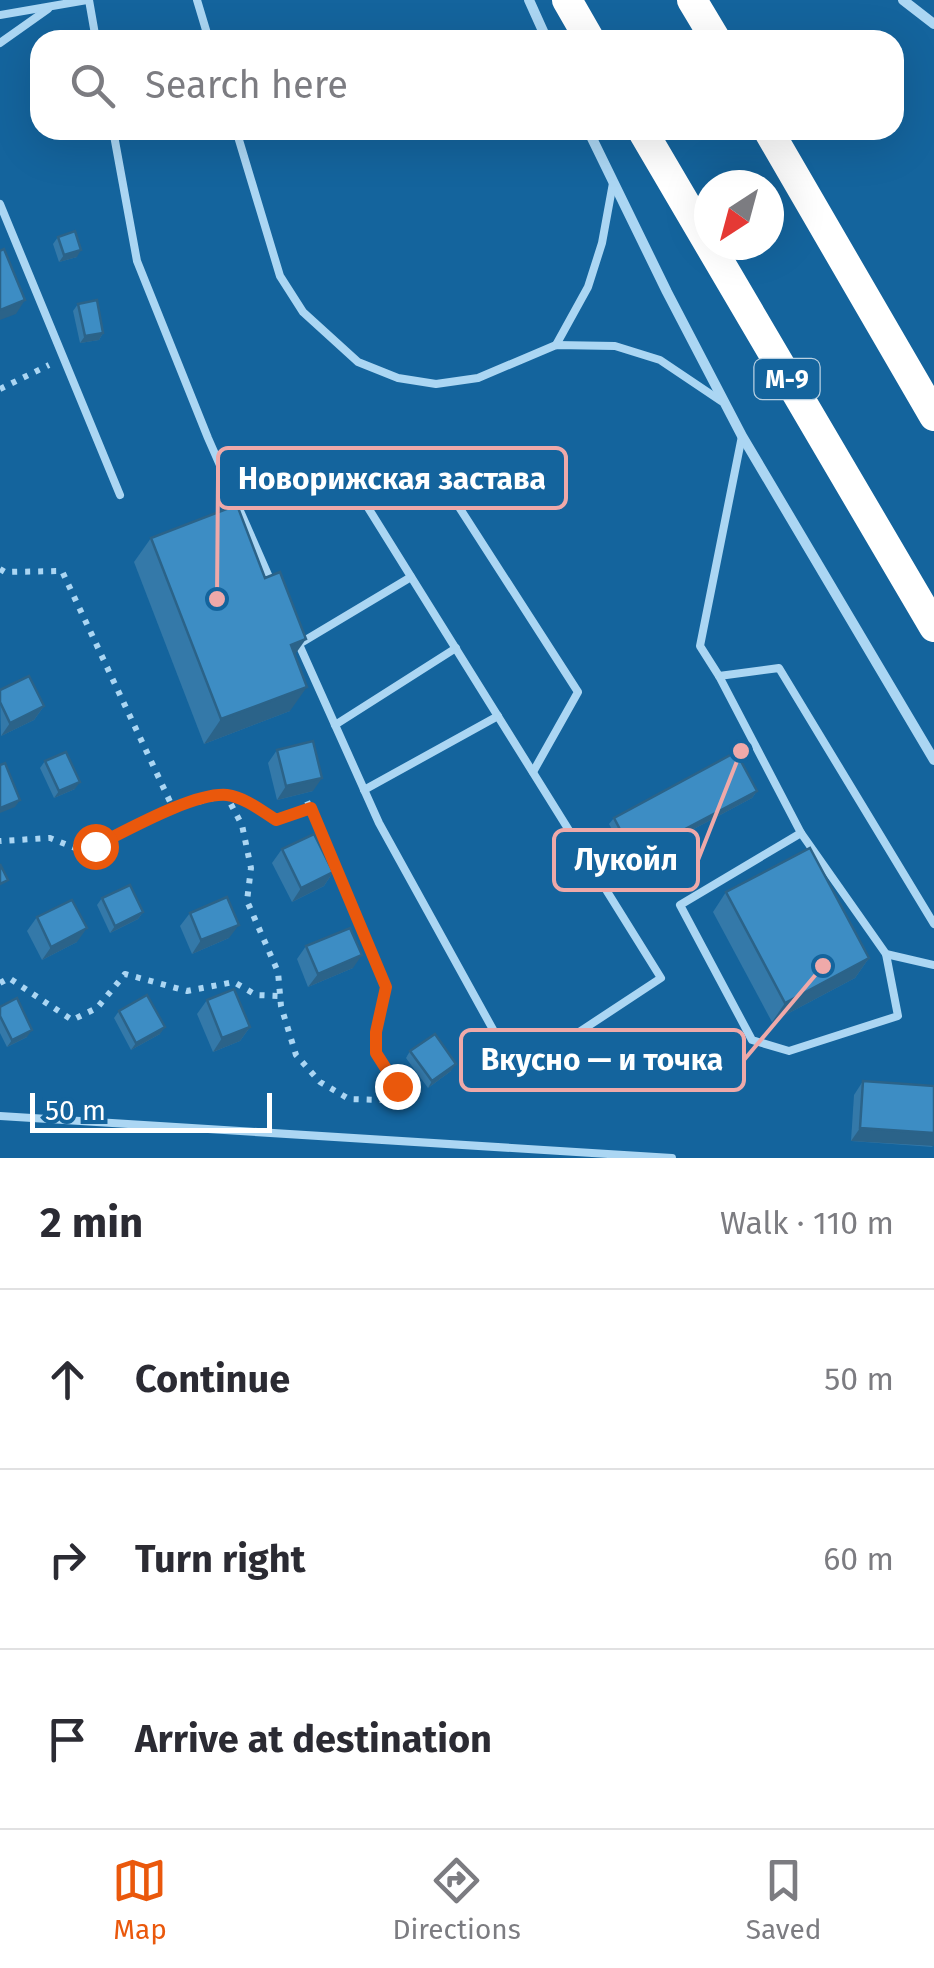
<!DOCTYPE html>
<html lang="en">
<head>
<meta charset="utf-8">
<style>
  body { margin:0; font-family:"Fira Sans",sans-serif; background:#f7f7f7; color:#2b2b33 }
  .compass { position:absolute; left:694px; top:170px; width:90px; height:90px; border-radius:50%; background:#fff; box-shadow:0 10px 40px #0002; rotate:216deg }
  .scale { position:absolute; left:30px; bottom:25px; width:242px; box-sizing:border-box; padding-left:10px; border:5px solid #fff; border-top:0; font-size:28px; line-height:35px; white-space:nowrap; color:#fff; -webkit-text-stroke:8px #14649d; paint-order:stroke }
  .stop { position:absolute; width:30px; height:30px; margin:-22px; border:8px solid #ea580c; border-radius:50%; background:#fff }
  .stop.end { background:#ea580c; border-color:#fff; box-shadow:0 2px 10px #0008 }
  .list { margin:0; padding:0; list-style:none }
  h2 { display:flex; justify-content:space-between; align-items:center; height:130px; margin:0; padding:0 40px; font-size:42px }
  h2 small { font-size:32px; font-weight:400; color:#7c7c81 }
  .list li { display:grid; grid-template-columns:65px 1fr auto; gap:30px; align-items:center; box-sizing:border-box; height:180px; padding:0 40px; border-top:2px solid #e1e1e2 }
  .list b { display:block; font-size:38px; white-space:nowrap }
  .list em { font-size:32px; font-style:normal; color:#7c7c81 }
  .icon { flex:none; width:55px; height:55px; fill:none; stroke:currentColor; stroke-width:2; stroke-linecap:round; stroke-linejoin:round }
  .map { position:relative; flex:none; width:934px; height:1158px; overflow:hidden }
  .search { position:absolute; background:#fff; box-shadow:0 10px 40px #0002; left:30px; right:30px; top:30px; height:110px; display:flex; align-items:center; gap:25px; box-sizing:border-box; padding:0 35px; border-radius:30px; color:#7c7c81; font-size:38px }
  .sheet { height:670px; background:#fff }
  nav { display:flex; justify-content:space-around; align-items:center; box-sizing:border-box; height:140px; border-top:2px solid #e1e1e2; background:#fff; font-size:28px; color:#7c7c81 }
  nav a { display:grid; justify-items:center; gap:5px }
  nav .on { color:#ea580c }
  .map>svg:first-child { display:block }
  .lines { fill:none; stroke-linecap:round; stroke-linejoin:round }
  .path { stroke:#abd6f3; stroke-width:6; stroke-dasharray:5 8; stroke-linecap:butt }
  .service { stroke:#abd6f3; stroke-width:8 }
  .minor { stroke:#abd6f3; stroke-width:10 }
  .motorway { stroke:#fff; stroke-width:30 }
  .wall { fill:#3479a9 }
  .shaded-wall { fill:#2b6389 }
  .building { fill:#3d8dc4; stroke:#2b6389; stroke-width:2.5 }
  .route { stroke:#ea580c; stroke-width:12 }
  .labels { text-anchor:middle; stroke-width:8; stroke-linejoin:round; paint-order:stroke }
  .shield { fill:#14649d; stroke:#b8d0e2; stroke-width:2.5 }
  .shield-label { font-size:25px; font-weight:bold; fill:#fff }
  .leader { fill:none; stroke:#efa9a9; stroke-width:4 }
  .callout-dot { fill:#efa9a9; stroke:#14649d; stroke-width:4 }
  .callout { fill:#14649d; stroke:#efa9a9; stroke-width:4 }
  .callout-label { font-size:30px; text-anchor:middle; font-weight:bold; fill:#fff }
</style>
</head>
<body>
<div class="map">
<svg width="934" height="1158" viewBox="0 0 934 1158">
  <rect width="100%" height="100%" fill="#14649d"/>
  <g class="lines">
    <!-- path -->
    <g class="path">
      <path d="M 0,389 L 49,365"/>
      <path d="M 0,569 L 5,572 L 62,571 L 173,808 L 95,846 L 75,848 L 50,838 L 0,841"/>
      <path d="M 226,795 L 253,805 L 276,820 L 311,809"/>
      <path d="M 173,808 L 226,795 L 242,825 L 251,868 L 247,901 L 278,972 L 281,1006 L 296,1055 L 320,1082 L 349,1099 L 381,1100 L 397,1086 L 376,1053 L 376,1032 L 385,987 L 370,944 L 307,801"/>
      <path d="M 0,983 L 9,978 L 72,1020 L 97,1008 L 125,974 L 187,991 L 234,982 L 256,995 L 280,996"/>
    </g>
    <!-- service -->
    <g class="service">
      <path d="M 89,0 L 96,40"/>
      <path d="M 197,0 L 209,40"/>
      <path d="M 0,15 L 87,0"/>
      <path d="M 0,43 L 48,9"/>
      <path d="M 113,130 L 137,261 L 208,438 L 273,586"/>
      <path d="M 236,130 L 280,276 L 303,312 L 358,362 L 398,378 L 436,384 L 478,378 L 556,345 L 615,346 L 660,360 L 721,401"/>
      <path d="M 0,204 L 120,495"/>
      <path d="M 556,345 L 588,287 L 602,243 L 613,183"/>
      <path d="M 742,436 L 700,646 L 719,676 L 801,833 L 886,954 L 934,965"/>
      <path d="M 228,484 L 357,490 L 661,978 L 517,1073 L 379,823 L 297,640"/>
      <path d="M 357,490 L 371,466 L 439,476 L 578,692 L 533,772"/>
      <path d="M 299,644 L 411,577"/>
      <path d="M 719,676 L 779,668 L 934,924"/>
      <path d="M 335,725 L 456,648"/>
      <path d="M 364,790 L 498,716"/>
      <path d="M 801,833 L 680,905 L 752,1040 L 789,1051 L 898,1016 L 886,954"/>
      <path d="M 0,1116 L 672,1158"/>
    </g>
    <!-- minor -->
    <g class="minor">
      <path d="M 529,0 L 547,40"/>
      <path d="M 903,0 L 934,24"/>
      <path d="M 588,130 L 667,292 L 742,436 L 934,760"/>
    </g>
    <!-- motorway -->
    <g class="motorway">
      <path d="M 567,0 L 590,40"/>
      <path d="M 692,0 L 716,40"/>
      <path d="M 642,130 L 934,627"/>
      <path d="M 768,130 L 934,416"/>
    </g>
  </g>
  <!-- wall -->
  <g class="wall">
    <path d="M 58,237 L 77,257 L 59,262 L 53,244 Z"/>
    <path d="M 78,304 L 103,333 L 99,340 L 80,343 L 73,311 Z"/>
    <path d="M 151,538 L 290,711 L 204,744 L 134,562 Z"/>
    <path d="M 0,690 L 44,706 L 34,720 L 1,736 Z"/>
    <path d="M 277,750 L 313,791 L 277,800 L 268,763 Z"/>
    <path d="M 45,761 L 75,789 L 54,798 L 40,768 Z"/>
    <path d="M 757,791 L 752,798 L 630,863 L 609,824 L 614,818 Z"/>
    <path d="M 282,849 L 333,872 L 324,886 L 292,902 L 272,863 Z"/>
    <path d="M 726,892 L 869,958 L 855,978 L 772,1022 L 713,912 Z"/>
    <path d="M 102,898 L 143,912 L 138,919 L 110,933 L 97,905 Z"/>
    <path d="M 190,913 L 229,938 L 192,954 L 180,926 Z"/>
    <path d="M 37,917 L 77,942 L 42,960 L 27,931 Z"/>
    <path d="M 306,946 L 353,968 L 308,987 L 297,959 Z"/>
    <path d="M 207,1000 L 250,1027 L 240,1041 L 213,1052 L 197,1014 Z"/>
    <path d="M 0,1007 L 27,1037 L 7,1047 L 0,1033 Z"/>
    <path d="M 119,1011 L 160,1034 L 131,1050 L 114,1018 Z"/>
    <path d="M 410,1051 L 451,1071 L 428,1088 L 406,1058 Z"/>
    <path d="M 863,1081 L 933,1147 L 851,1141 L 854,1095 Z"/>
  </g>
  <!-- shaded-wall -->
  <g class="shaded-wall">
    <path d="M 81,250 L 77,257 L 59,262 L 64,255 Z"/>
    <path d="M 25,300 L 16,314 L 0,320 L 0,310 Z"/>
    <path d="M 103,333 L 99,340 L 80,343 L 85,336 Z"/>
    <path d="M 306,639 L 289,663 L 291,645 Z"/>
    <path d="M 307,687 L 290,711 L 204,744 L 221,719 Z"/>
    <path d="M 44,706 L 34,720 L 1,736 L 10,723 Z"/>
    <path d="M 322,778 L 313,791 L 277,800 L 286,786 Z"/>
    <path d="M 80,782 L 75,789 L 54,798 L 59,791 Z"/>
    <path d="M 757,791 L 752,798 L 630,863 L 634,856 Z"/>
    <path d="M 20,800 L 15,807 L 0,813 L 0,808 Z"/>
    <path d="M 333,872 L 324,886 L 292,902 L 301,888 Z"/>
    <path d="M 143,912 L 138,919 L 110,933 L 115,926 Z"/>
    <path d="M 239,925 L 229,938 L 192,954 L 201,940 Z"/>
    <path d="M 87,928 L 77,942 L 42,960 L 51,947 Z"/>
    <path d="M 362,955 L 353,968 L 308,987 L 318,974 Z"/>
    <path d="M 869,958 L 855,978 L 772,1022 L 785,1003 Z"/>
    <path d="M 165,1027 L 160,1034 L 131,1050 L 136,1043 Z"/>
    <path d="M 250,1027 L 240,1041 L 213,1052 L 222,1038 Z"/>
    <path d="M 32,1030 L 27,1037 L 7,1047 L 12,1040 Z"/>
    <path d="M 456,1064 L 451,1071 L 428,1088 L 432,1081 Z"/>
    <path d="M 860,1128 L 934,1133 L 934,1146 L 851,1141 Z"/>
  </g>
  <!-- building -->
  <g class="building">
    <path d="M 75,231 L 81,250 L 64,255 L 58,237 Z"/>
    <path d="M 4,249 L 25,300 L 0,310 L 0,251 Z"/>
    <path d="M 97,300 L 103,333 L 85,336 L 78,304 Z"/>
    <path d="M 237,505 L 265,578 L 280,572 L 306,639 L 291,645 L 307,687 L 221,719 L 151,538 Z"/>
    <path d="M 29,676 L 44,706 L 10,723 L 0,702 L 0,690 Z"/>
    <path d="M 313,741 L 322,778 L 286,786 L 277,750 Z"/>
    <path d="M 66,752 L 80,782 L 59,791 L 45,761 Z"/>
    <path d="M 736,752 L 757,791 L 634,856 L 614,818 Z"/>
    <path d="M 5,763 L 20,800 L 0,808 L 0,765 Z"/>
    <path d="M 314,834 L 333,872 L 301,888 L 282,849 Z"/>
    <path d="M 810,848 L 869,958 L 785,1003 L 726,892 Z"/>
    <path d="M 0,864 L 8,880 L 0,884 Z"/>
    <path d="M 130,885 L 143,912 L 115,926 L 102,898 Z"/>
    <path d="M 227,897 L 239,925 L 201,940 L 190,913 Z"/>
    <path d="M 72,900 L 87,928 L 51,947 L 37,917 Z"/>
    <path d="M 350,928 L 362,955 L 318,974 L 306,946 Z"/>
    <path d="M 234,989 L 250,1027 L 222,1038 L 207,1000 Z"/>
    <path d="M 147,995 L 165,1027 L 136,1043 L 119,1011 Z"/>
    <path d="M 17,998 L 32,1030 L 12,1040 L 0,1016 L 0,1007 Z"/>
    <path d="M 435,1034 L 456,1064 L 432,1081 L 410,1051 Z"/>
    <path d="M 863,1081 L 934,1086 L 934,1133 L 860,1128 Z"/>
  </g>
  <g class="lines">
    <!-- route -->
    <path class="route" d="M 95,846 C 126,831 194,792 227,795 C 244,797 262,811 276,820 L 311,808 L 386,987 L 376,1032 L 376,1053 L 397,1086"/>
  </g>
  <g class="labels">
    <!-- shield labels -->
    <rect class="shield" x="754.5" y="359" width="65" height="40" rx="8"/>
    <g class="shield-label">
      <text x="787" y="388">М-9</text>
    </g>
  </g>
  <!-- callouts -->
  <path class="leader" d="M217 599L218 478M741 751L698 860M823 966L744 1060"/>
  <g class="callout-dot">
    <circle cx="217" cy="599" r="10"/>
    <circle cx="741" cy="751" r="10"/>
    <circle cx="823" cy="966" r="10"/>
  </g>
  <g class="callout">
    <rect x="218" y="448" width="348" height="60" rx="10"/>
    <rect x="554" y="830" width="144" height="60" rx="10"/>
    <rect x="461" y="1030" width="283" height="60" rx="10"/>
  </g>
  <g class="callout-label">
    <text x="392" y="489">Новорижская застава</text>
    <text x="626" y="870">Лукойл</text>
    <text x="602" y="1070">Вкусно — и точка</text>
  </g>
</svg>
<svg class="compass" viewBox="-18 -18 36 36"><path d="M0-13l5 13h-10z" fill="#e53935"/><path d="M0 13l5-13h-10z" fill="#7c7c81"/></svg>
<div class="scale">50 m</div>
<div class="stop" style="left:95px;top:846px"></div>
<div class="stop end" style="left:397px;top:1086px"></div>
<div class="search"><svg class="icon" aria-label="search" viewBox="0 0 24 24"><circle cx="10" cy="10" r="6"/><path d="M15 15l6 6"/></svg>Search here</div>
</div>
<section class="sheet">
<h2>2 min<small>Walk · 110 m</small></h2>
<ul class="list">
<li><svg class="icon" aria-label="ahead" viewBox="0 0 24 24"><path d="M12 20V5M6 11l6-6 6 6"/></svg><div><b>Continue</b></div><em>50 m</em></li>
<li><svg class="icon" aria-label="right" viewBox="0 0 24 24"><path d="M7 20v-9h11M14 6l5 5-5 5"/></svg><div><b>Turn right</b></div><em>60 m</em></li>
<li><svg class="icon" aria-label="arrive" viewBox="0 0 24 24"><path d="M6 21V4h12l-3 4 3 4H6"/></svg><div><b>Arrive at destination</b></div></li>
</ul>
</section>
<nav>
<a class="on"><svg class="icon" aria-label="map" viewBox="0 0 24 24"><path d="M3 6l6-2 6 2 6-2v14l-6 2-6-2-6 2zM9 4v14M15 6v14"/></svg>Map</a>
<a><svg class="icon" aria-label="directions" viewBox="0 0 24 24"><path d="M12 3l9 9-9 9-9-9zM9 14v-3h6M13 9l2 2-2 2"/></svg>Directions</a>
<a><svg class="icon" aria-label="saved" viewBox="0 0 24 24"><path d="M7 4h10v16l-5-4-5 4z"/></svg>Saved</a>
</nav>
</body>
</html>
